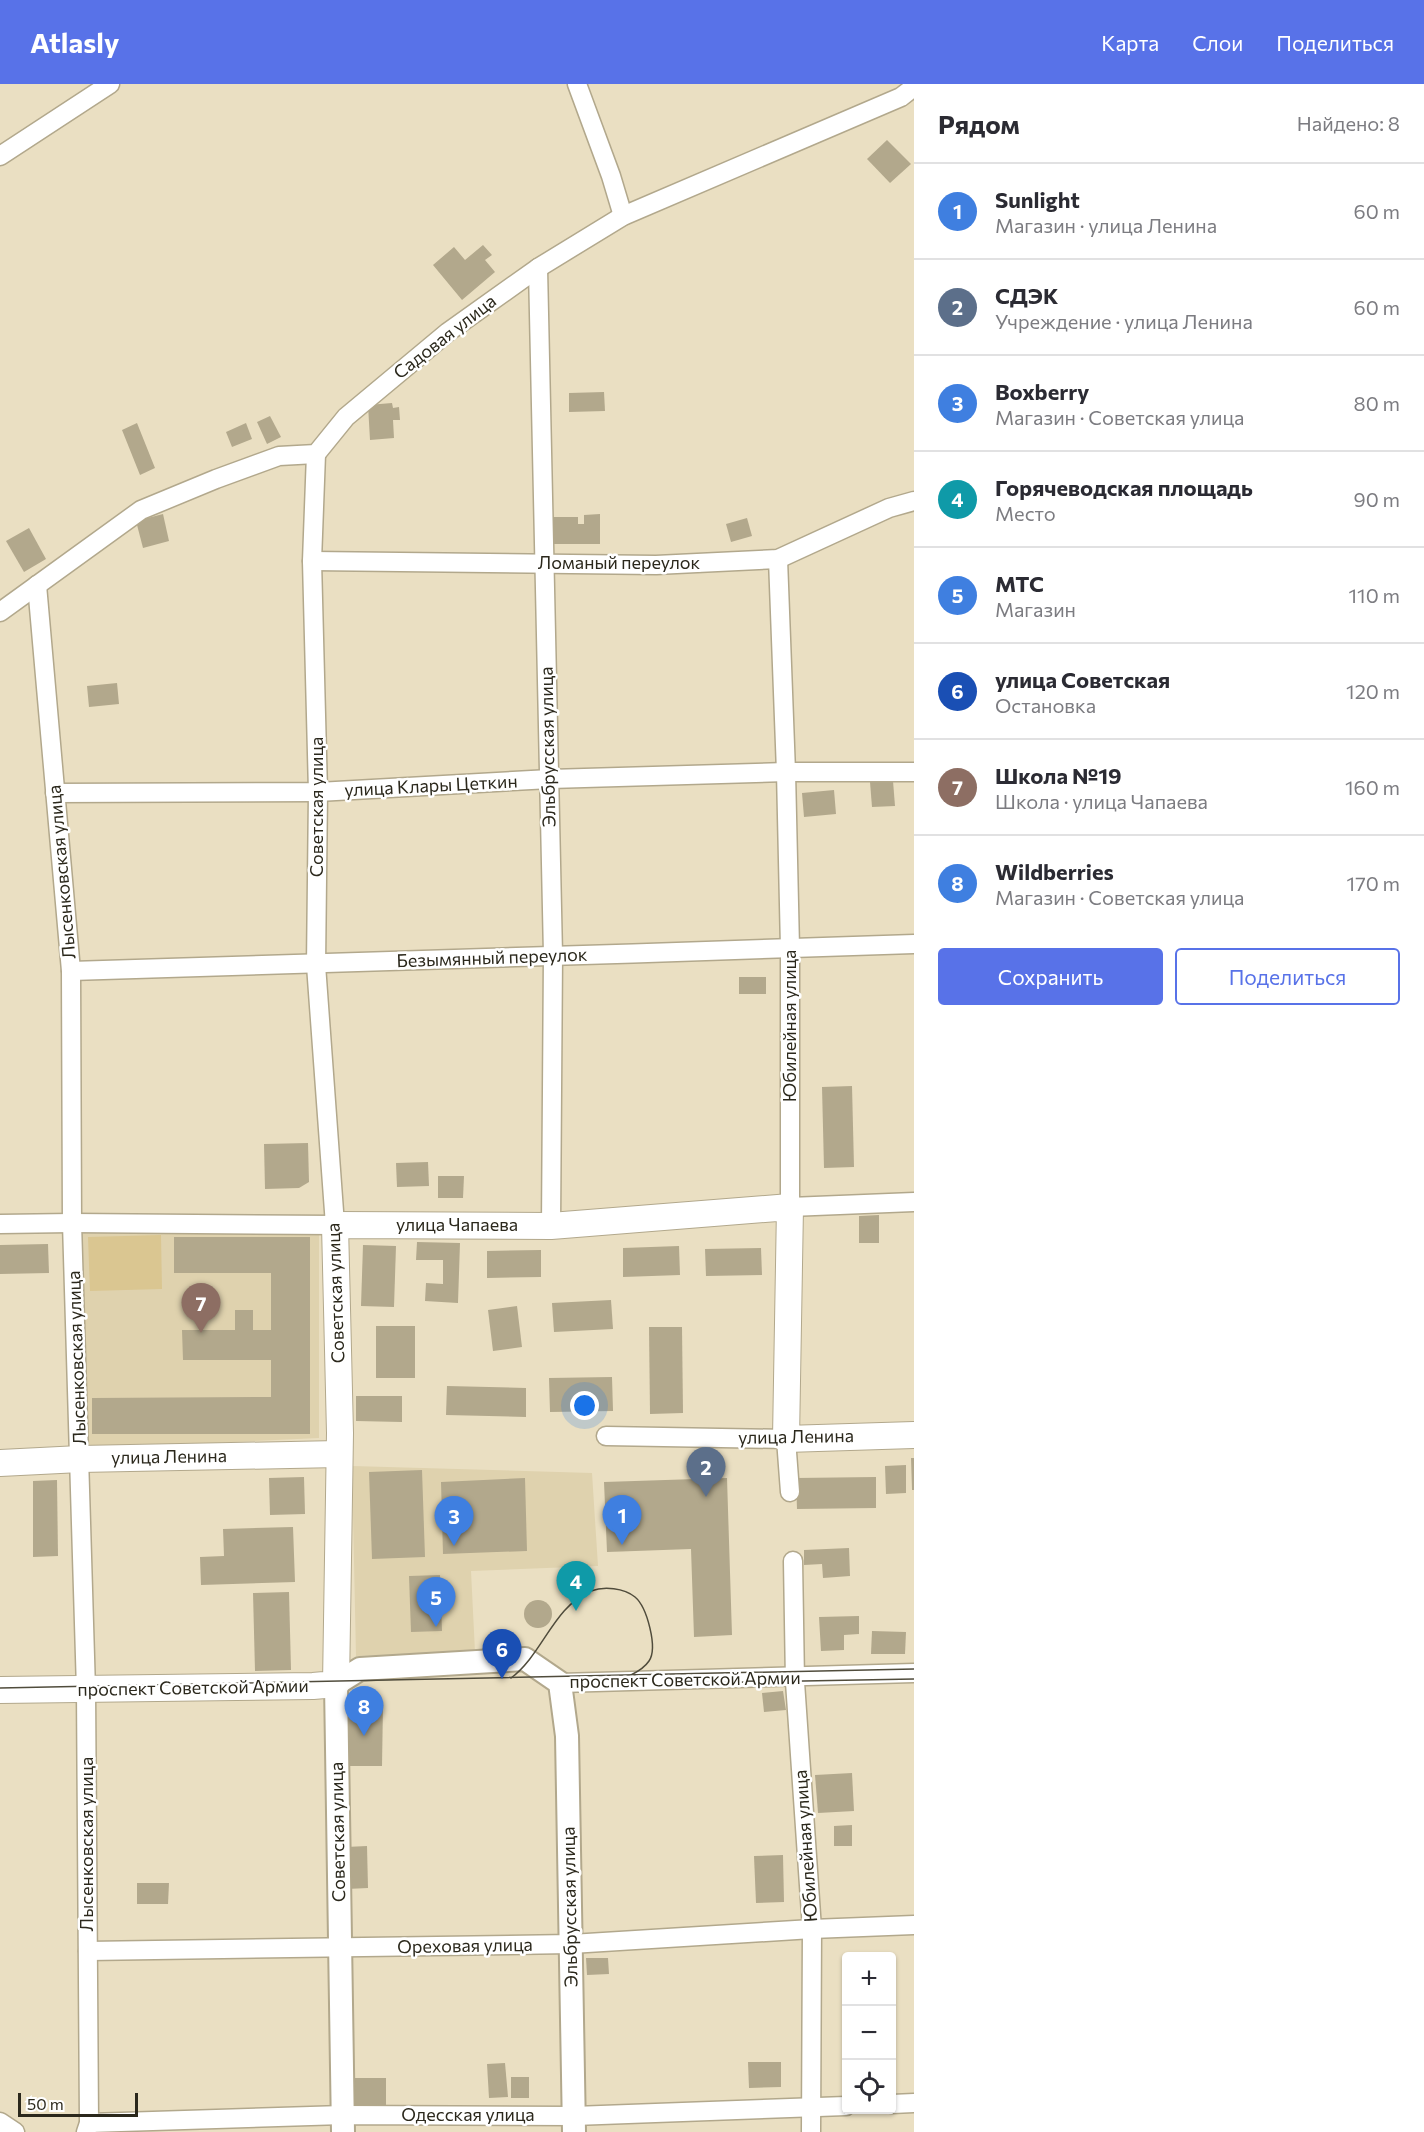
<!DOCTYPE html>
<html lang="ru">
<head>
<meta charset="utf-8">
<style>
  body { margin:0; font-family:Commissioner,sans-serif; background:#f2f2f3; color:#2b2b33 }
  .controls { position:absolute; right:18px; bottom:18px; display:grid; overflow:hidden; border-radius:6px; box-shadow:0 2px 4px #0004 }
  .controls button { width:54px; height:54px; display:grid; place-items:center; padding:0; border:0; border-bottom:2px solid #e1e1e2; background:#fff; color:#2b2b33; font:30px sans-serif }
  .scale { position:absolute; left:18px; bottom:15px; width:120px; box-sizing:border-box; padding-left:6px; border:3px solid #2b281c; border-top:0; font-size:16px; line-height:21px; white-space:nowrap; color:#2b281c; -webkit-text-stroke:4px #fff; paint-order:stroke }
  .you { position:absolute; left:585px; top:1322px; width:21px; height:21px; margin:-15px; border:4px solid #fff; border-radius:50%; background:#1a73e8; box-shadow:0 0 0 9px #1a73e833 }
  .badge { display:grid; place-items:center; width:39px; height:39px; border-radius:50%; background:#5872e8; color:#fff; font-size:20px; font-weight:700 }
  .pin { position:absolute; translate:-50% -50px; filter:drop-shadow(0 2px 3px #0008) }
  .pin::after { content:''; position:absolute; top:32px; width:21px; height:18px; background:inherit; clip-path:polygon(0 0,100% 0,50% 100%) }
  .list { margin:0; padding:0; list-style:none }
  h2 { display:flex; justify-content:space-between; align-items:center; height:78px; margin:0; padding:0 24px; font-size:26px }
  h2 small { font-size:20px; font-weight:400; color:#7c7c81 }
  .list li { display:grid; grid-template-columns:39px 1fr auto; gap:18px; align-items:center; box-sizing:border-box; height:96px; padding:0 24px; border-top:2px solid #e1e1e2 }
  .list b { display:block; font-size:22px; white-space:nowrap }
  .list p { margin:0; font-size:20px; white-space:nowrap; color:#7c7c81 }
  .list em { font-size:20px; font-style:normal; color:#7c7c81 }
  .actions { display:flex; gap:12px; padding:18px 24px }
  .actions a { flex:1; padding:14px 0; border:2px solid #5872e8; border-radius:6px; text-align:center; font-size:21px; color:#5872e8 }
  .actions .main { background:#5872e8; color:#fff }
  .icon { flex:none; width:33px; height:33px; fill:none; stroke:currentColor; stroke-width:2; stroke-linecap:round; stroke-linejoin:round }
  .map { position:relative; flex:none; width:914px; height:2048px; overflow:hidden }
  header { display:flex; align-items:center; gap:36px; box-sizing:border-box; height:84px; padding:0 30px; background:#5872e8; color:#fff }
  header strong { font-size:28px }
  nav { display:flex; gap:33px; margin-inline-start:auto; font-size:21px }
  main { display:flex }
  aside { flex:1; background:#fff }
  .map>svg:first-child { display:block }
  .built { fill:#dfd2ae }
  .green { fill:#dac691 }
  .building { fill:#b2a88c }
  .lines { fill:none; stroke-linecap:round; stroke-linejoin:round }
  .minor-casing { stroke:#b2a88c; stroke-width:21 }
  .tertiary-casing { stroke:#b2a88c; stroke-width:26 }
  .secondary-casing { stroke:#b2a88c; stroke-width:28 }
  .minor { stroke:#fff; stroke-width:18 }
  .tertiary { stroke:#fff; stroke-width:22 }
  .secondary { stroke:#fff; stroke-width:26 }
  .tram { stroke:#504c3c; stroke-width:1.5 }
  .labels { text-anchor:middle; stroke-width:5; stroke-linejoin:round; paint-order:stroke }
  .street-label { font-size:18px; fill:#2b281c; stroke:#fff }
</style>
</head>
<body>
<header>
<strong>Atlasly</strong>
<nav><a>Карта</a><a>Слои</a><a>Поделиться</a></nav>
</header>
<main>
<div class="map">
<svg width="914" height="2048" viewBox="0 0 914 2048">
  <rect width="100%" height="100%" fill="#eadfc2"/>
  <!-- built -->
  <g class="built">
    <path d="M 78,1143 L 319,1145 L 319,1354 L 89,1365 Z"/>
    <path d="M 352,1382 L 592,1389 L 598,1482 L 471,1487 L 475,1568 L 356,1572 Z"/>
  </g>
  <!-- green -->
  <path class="green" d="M 161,1151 L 162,1205 L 90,1207 L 88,1153 Z"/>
  <!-- building -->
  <g class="building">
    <path d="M 887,56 L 911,80 L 890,99 L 867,75 Z"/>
    <path d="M 483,161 L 492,171 L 485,176 L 495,188 L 462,216 L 433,181 L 454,163 L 465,176 Z"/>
    <path d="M 604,308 L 605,327 L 569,328 L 569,309 Z"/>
    <path d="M 392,319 L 393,324 L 399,323 L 400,336 L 393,336 L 394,354 L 370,356 L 368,321 Z"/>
    <path d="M 270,332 L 281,353 L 267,360 L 257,338 Z"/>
    <path d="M 137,339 L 155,384 L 140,391 L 122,346 Z"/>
    <path d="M 246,339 L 252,355 L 232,363 L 226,348 Z"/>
    <path d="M 163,430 L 169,457 L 143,464 L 136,437 Z"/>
    <path d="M 600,430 L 600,460 L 553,460 L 553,433 L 578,433 L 578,440 L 584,440 L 584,431 Z"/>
    <path d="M 747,434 L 752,452 L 731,458 L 726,440 Z"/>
    <path d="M 29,444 L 46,475 L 24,488 L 6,457 Z"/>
    <path d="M 117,599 L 119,620 L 89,623 L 87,602 Z"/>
    <path d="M 893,697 L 895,722 L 872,723 L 870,698 Z"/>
    <path d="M 834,706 L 836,730 L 804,733 L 802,709 Z"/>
    <rect x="739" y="893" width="27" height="17"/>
    <path d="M 852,1002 L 854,1083 L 824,1084 L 822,1003 Z"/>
    <path d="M 308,1059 L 309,1098 L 299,1104 L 265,1105 L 264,1060 Z"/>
    <path d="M 428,1078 L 429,1102 L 397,1103 L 396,1079 Z"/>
    <path d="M 438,1092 L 464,1092 L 463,1114 L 438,1114 Z"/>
    <path d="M 879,1131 L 879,1159 L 859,1159 L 859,1132 Z"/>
    <path d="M 174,1153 L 310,1153 L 310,1350 L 92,1350 L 92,1314 L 271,1313 L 271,1276 L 183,1276 L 182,1246 L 235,1246 L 235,1226 L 253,1226 L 253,1246 L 271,1246 L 271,1189 L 174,1189 Z"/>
    <path d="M 417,1158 L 460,1159 L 458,1219 L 425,1217 L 426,1199 L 443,1200 L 443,1176 L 416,1176 Z"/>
    <path d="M 48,1160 L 49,1189 L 0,1190 L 0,1161 Z"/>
    <path d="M 363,1161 L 396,1162 L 394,1223 L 361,1222 Z"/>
    <path d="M 679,1162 L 680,1191 L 623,1193 L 623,1164 Z"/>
    <path d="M 761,1164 L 762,1191 L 706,1192 L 705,1165 Z"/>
    <path d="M 541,1166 L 541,1193 L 487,1194 L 487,1167 Z"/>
    <path d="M 611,1216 L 613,1245 L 554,1248 L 552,1219 Z"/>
    <path d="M 517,1222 L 522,1263 L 493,1267 L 488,1226 Z"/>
    <rect x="376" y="1242" width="39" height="52"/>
    <path d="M 649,1243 L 682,1243 L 683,1329 L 650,1330 Z"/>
    <path d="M 612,1293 L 613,1327 L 550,1328 L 549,1294 Z"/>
    <path d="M 447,1302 L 526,1304 L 526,1333 L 446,1331 Z"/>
    <path d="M 356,1312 L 402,1312 L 402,1338 L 356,1337 Z"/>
    <path d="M 911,1374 L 914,1374 L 914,1406 L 912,1406 Z"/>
    <path d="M 906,1381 L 906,1409 L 886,1410 L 885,1382 Z"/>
    <path d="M 422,1386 L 425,1473 L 372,1475 L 369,1388 Z"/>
    <path d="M 304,1393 L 305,1430 L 270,1431 L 269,1394 Z"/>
    <path d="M 876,1393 L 876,1424 L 797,1425 L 796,1394 Z"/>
    <path d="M 525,1394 L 527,1467 L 443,1470 L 441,1398 Z"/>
    <path d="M 727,1394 L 732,1551 L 694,1553 L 691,1465 L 607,1468 L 604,1398 Z"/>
    <path d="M 57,1396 L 58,1472 L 33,1473 L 33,1397 Z"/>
    <path d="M 293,1443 L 295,1498 L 201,1501 L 200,1473 L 224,1472 L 223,1445 Z"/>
    <path d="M 849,1464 L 850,1492 L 823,1494 L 822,1480 L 804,1481 L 804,1466 Z"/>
    <path d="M 440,1491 L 442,1547 L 411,1548 L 409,1492 Z"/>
    <path d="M 289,1508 L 291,1586 L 255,1587 L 253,1509 Z"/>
    <circle cx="538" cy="1530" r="14"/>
    <path d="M 859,1532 L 859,1550 L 844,1551 L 844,1566 L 821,1567 L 819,1533 Z"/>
    <path d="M 872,1547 L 906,1548 L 905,1570 L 871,1570 Z"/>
    <path d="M 783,1607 L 786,1626 L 764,1628 L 762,1609 Z"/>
    <path d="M 346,1621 L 383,1621 L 382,1682 L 346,1682 Z"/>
    <path d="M 852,1689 L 854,1727 L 818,1729 L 815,1691 Z"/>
    <path d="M 852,1741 L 852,1762 L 834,1762 L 834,1742 Z"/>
    <path d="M 367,1762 L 368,1804 L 347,1805 L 346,1763 Z"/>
    <path d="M 783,1771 L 784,1818 L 756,1819 L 754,1772 Z"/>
    <path d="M 137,1799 L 169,1799 L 168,1820 L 137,1820 Z"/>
    <path d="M 586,1874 L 608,1874 L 609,1890 L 587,1891 Z"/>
    <path d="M 748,1978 L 781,1978 L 781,2003 L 749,2004 Z"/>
    <path d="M 505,1979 L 508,2013 L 489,2014 L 487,1980 Z"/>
    <rect x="511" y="1993" width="18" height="21"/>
    <rect x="352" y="1994" width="34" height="27"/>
  </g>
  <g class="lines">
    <!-- minor casing -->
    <g class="minor-casing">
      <g id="minor">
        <path d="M 577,0 L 611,92 L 623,132"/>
        <path d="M 0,72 L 110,0"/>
        <path d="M 538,184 L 553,871 L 551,1142"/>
        <path d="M 778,475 L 786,688 L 790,864 L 790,1123 L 914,1118"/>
        <path d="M 312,477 L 656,481 L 778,475 L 889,424 L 914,417"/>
        <path d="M 37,501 L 71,887 L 72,1139 L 86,1606 L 89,2039 L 86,2048"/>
        <path d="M 0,528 L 141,426 L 216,395 L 279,372 L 316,370 L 346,333 L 448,248 L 538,184 L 623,132 L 901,13 L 914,3"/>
        <path d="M 55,709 L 318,708 L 550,695 L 786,688 L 914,688"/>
        <path d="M 71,887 C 352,880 633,869 914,860"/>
        <path d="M 0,1140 L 72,1139 L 335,1141 L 316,881 L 318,708 L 312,477 L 316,370"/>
        <path d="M 606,1352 L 786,1355 L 790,1408"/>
        <path d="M 793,1477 L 795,1598 L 812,1845 L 811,2048"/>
        <path d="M 560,1599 L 914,1589"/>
        <path d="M 88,1867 L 571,1860 L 812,1845 L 914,1841"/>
        <path d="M 892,2020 L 914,2019"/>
        <path d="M 0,2038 L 15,2048"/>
        <path d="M 89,2039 L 343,2031 L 574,2032 L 846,2022"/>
      </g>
    </g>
    <!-- tertiary casing -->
    <g class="tertiary-casing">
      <path id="tertiary" d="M 343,2048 L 336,1600 L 360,1585 L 525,1575 L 560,1599 L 567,1652 L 574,2048"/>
    </g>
    <!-- secondary casing -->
    <g class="secondary-casing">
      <g id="secondary">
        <path d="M 0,1379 L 80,1375 L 339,1370"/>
        <path d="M 0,1606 L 313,1602 L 336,1600 L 340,1349 L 335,1141 L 551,1142 L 790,1123 L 786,1355 L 914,1351"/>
      </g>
    </g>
    <!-- minor -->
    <use href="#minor" class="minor"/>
    <!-- tertiary -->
    <use href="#tertiary" class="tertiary"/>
    <!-- secondary -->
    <use href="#secondary" class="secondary"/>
    <!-- tram -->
    <g class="tram">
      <path d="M 511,1594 C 543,1570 553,1523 591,1507 C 604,1502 624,1504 635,1513 C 647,1523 658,1564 649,1577 C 645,1583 637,1588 631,1591"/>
      <path d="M 687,1599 L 914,1595"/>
      <path d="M 0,1604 L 914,1585"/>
    </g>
  </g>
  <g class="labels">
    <!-- street labels -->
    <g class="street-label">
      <text transform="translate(445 253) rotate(-38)" y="6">Садовая улица</text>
      <text x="619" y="485">Ломаный переулок</text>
      <text transform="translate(548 663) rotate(-91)" y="6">Эльбрусская улица</text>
      <text transform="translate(431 702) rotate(-3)" y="6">улица Клары Цеткин</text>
      <text transform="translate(317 723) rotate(-90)" y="6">Советская улица</text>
      <text transform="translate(62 788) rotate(-95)" y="6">Лысенковская улица</text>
      <text transform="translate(492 874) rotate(-2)" y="6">Безымянный переулок</text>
      <text transform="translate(790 942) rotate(-90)" y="6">Юбилейная улица</text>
      <text x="457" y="1147">улица Чапаева</text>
      <text transform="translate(336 1209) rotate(-92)" y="6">Советская улица</text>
      <text transform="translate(77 1274) rotate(-92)" y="6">Лысенковская улица</text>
      <text transform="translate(796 1353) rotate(-1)" y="6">улица Ленина</text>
      <text transform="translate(169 1373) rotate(-1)" y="6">улица Ленина</text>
      <text transform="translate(685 1596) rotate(-1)" y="6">проспект Советской Армии</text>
      <text transform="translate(193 1604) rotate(-1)" y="6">проспект Советской Армии</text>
      <text transform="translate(338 1748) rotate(-91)" y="6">Советская улица</text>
      <text transform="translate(87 1760) rotate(-90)" y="6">Лысенковская улица</text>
      <text transform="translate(806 1762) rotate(-94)" y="6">Юбилейная улица</text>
      <text transform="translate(570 1823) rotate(-91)" y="6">Эльбрусская улица</text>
      <text transform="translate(465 1862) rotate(-1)" y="6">Ореховая улица</text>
      <text x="468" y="2037">Одесская улица</text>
    </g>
  </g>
</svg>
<div class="controls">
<button>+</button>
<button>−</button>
<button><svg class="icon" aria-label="locate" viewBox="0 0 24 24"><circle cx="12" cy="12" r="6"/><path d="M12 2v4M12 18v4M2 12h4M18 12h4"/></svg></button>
</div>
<div class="scale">50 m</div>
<div class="you"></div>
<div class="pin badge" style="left:622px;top:1461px;background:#3f7fe0">1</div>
<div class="pin badge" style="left:706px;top:1413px;background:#5c6f8a">2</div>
<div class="pin badge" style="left:454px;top:1462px;background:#3f7fe0">3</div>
<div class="pin badge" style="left:576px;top:1527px;background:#0f9aa8">4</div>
<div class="pin badge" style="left:436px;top:1543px;background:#3f7fe0">5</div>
<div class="pin badge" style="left:502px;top:1595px;background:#1a4fb4">6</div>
<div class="pin badge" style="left:201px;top:1249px;background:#8d6e63">7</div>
<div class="pin badge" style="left:364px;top:1652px;background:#3f7fe0">8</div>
</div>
<aside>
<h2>Рядом<small>Найдено: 8</small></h2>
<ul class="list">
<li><span class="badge" style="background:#3f7fe0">1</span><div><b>Sunlight</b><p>Магазин · улица Ленина</p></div><em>60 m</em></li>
<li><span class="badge" style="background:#5c6f8a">2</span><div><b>СДЭК</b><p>Учреждение · улица Ленина</p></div><em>60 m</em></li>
<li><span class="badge" style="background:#3f7fe0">3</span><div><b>Boxberry</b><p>Магазин · Советская улица</p></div><em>80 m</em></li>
<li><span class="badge" style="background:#0f9aa8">4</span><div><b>Горячеводская площадь</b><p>Место</p></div><em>90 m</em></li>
<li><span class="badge" style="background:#3f7fe0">5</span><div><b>МТС</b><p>Магазин</p></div><em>110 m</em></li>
<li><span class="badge" style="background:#1a4fb4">6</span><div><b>улица Советская</b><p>Остановка</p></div><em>120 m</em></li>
<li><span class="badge" style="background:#8d6e63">7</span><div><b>Школа №19</b><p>Школа · улица Чапаева</p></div><em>160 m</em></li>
<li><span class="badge" style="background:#3f7fe0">8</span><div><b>Wildberries</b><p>Магазин · Советская улица</p></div><em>170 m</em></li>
</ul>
<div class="actions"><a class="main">Сохранить</a><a>Поделиться</a></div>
</aside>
</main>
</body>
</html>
